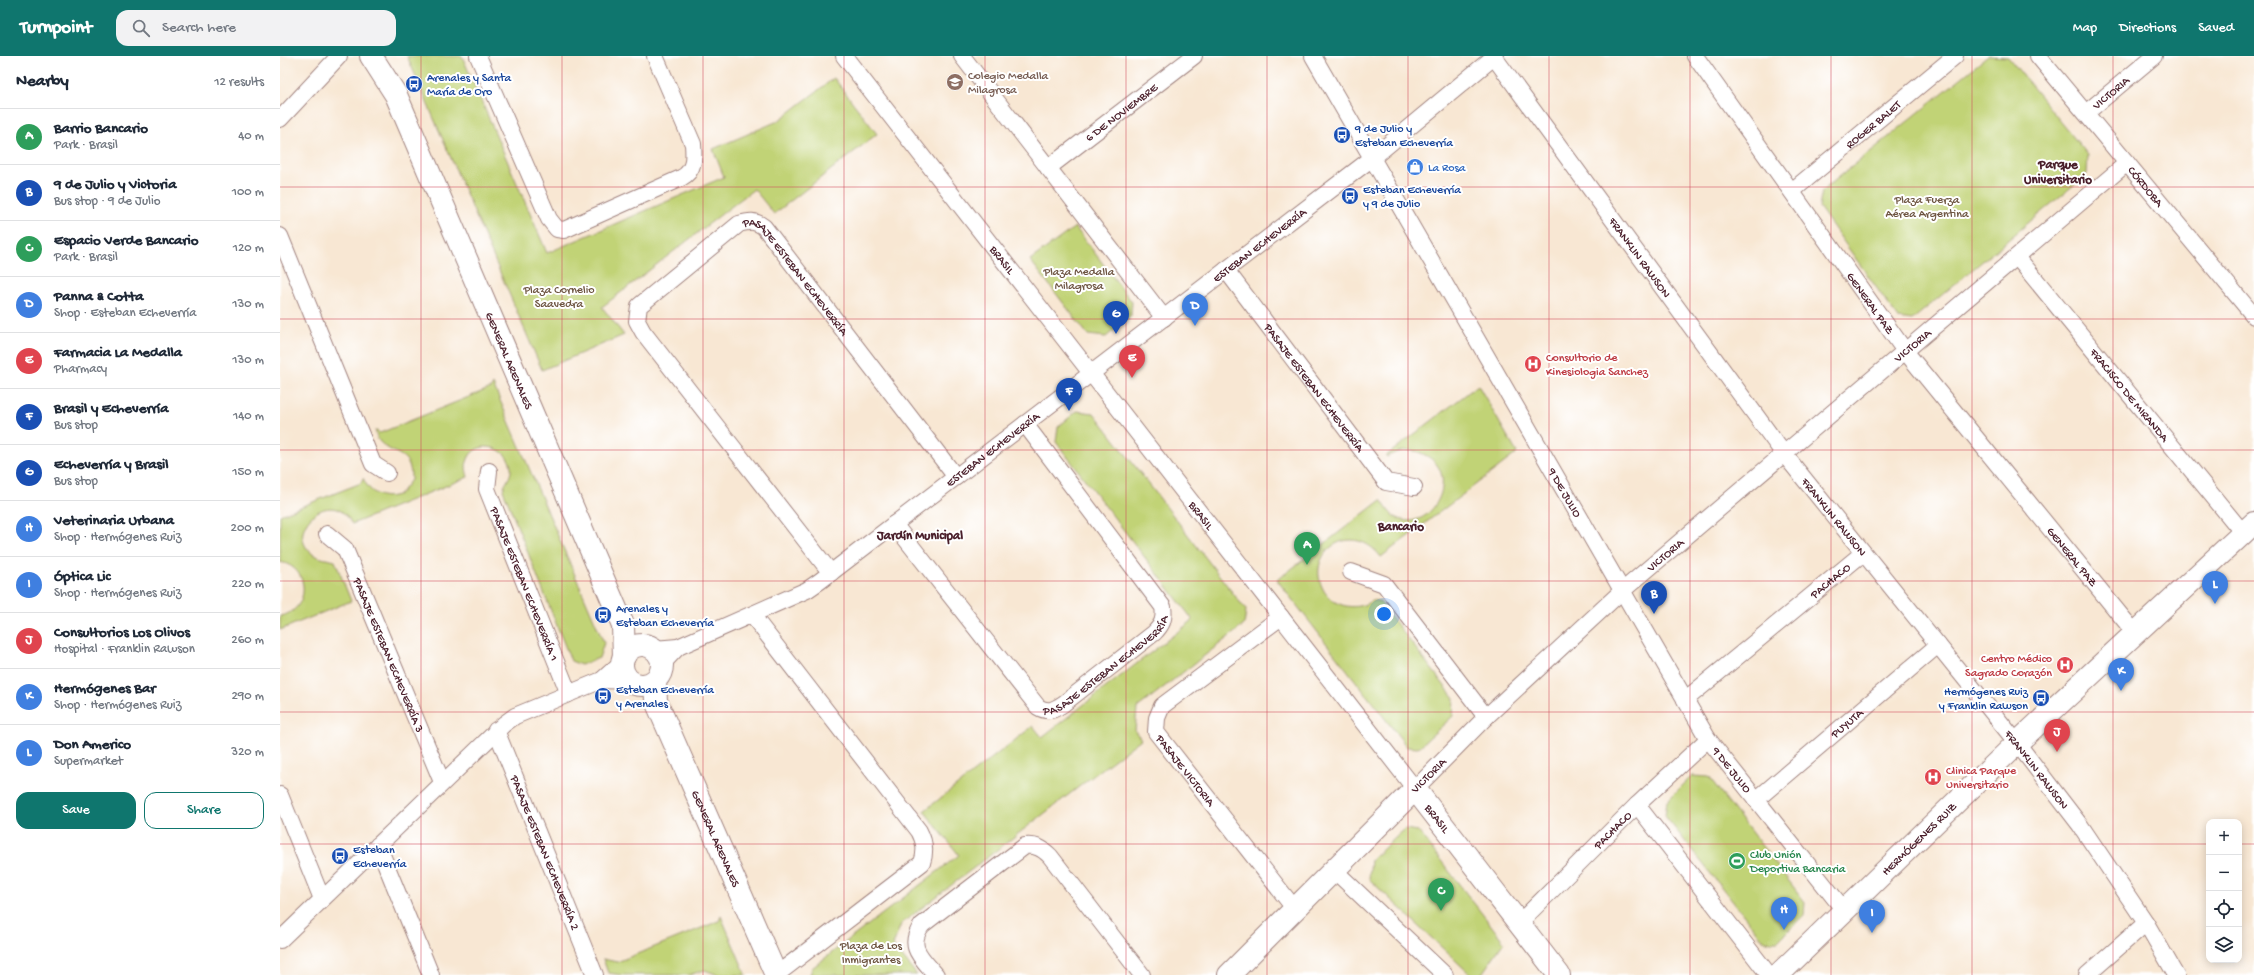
<!DOCTYPE html>
<html lang="en">
<head>
<meta charset="utf-8">
<style>
  body { margin:0; font-family:"Gochi Hand",sans-serif; background:#f2f2f3; color:#1f2937 }
  .controls { position:absolute; right:12px; bottom:12px; display:grid; overflow:hidden; border-radius:8px; box-shadow:0 2px 10px #0003 }
  .controls button { width:36px; height:36px; display:grid; place-items:center; padding:0; border:0; border-bottom:1px solid #e0e1e3; background:#fff; color:#1f2937; font:20px sans-serif }
  .you { position:absolute; left:1104px; top:558px; width:14px; height:14px; margin:-10px; border:3px solid #fff; border-radius:50%; background:#1a73e8; box-shadow:0 0 0 6px #1a73e833 }
  .badge { display:grid; place-items:center; width:26px; height:26px; border-radius:50%; background:#0f766e; color:#fff; font-size:13px; font-weight:700 }
  .pin { position:absolute; translate:-50% -33px; filter:drop-shadow(0 1px 2px #0008) }
  .pin::after { content:''; position:absolute; top:21px; width:14px; height:12px; background:inherit; clip-path:polygon(0 0,100% 0,50% 100%) }
  .list { margin:0; padding:0; list-style:none }
  h2 { display:flex; justify-content:space-between; align-items:center; height:52px; margin:0; padding:0 16px; font-size:17px }
  h2 small { font-size:13px; font-weight:400; color:#747a83 }
  .list li { display:grid; grid-template-columns:26px 1fr auto; gap:12px; align-items:center; box-sizing:border-box; height:56px; padding:0 16px; border-top:1px solid #e0e1e3 }
  .list b { display:block; font-size:15px; white-space:nowrap }
  .list p { margin:0; font-size:13px; white-space:nowrap; color:#747a83 }
  .list em { font-size:13px; font-style:normal; color:#747a83 }
  .actions { display:flex; gap:8px; padding:12px 16px }
  .actions a { flex:1; padding:9px 0; border:1px solid #0f766e; border-radius:12px; text-align:center; font-size:14px; color:#0f766e }
  .actions .main { background:#0f766e; color:#fff }
  .icon { flex:none; width:22px; height:22px; fill:none; stroke:currentColor; stroke-width:2; stroke-linecap:round; stroke-linejoin:round }
  .map { position:relative; flex:none; width:1974px; height:919px; overflow:hidden }
  header { display:flex; align-items:center; gap:24px; box-sizing:border-box; height:56px; padding:0 20px; background:#0f766e; color:#fff }
  header strong { font-size:19px }
  nav { display:flex; gap:22px; margin-inline-start:auto; font-size:14px }
  .search { width:280px; height:36px; background:#f2f2f3; display:flex; align-items:center; gap:10px; box-sizing:border-box; padding:0 14px; border-radius:12px; color:#747a83; font-size:15px }
  main { display:flex }
  aside { flex:1; background:#fff }
  .map>svg:first-child { display:block }
  .green { fill:#c1d376; stroke:#867950 }
  .lines { fill:none; stroke-linecap:round; stroke-linejoin:round }
  .street-casing { stroke:#a1837f; stroke-width:18 }
  .secondary-casing { stroke:#a1837f; stroke-width:24 }
  .street { stroke:#fff; stroke-width:16 }
  .secondary { stroke:#fff; stroke-width:22 }
  .grid { fill:none; stroke:#d1495b; stroke-width:1; stroke-opacity:0.55 }
  .labels { text-anchor:middle; stroke-width:4; stroke-linejoin:round; paint-order:stroke }
  .education-label { font-size:12px; fill:#785e54; stroke:#fff; text-anchor:start }
  .transit-label { font-size:12px; fill:#164399; stroke:#fff; text-anchor:start }
  .street-label { font-size:12px; fill:#4a1f2b; stroke:#fff }
  .shop-label { font-size:12px; fill:#366cbe; stroke:#fff; text-anchor:start }
  .park-label { font-size:12px; fill:#6e5542; stroke:#fff }
  .health-label { font-size:12px; fill:#be3a42; stroke:#fff; text-anchor:start }
  .leisure-label { font-size:12px; fill:#27864d; stroke:#fff; text-anchor:start }
  .neighbourhood-label { font-size:13px; font-weight:bold; fill:#4a1f2b; stroke:#fff }
</style>
</head>
<body>
<header>
<strong>Turnpoint</strong>
<div class="search"><svg class="icon" aria-label="search" viewBox="0 0 24 24"><circle cx="10" cy="10" r="6"/><path d="M15 15l6 6"/></svg>Search here</div>
<nav><a>Map</a><a>Directions</a><a>Saved</a></nav>
</header>
<main>
<aside>
<h2>Nearby<small>12 results</small></h2>
<ul class="list">
<li><span class="badge" style="background:#2e9e5b">A</span><div><b>Barrio Bancario</b><p>Park · Brasil</p></div><em>40 m</em></li>
<li><span class="badge" style="background:#1a4fb4">B</span><div><b>9 de Julio y Victoria</b><p>Bus stop · 9 de Julio</p></div><em>100 m</em></li>
<li><span class="badge" style="background:#2e9e5b">C</span><div><b>Espacio Verde Bancario</b><p>Park · Brasil</p></div><em>120 m</em></li>
<li><span class="badge" style="background:#3f7fe0">D</span><div><b>Panna &amp; Cotta</b><p>Shop · Esteban Echeverría</p></div><em>130 m</em></li>
<li><span class="badge" style="background:#e0444e">E</span><div><b>Farmacia La Medalla</b><p>Pharmacy</p></div><em>130 m</em></li>
<li><span class="badge" style="background:#1a4fb4">F</span><div><b>Brasil y Echeverría</b><p>Bus stop</p></div><em>140 m</em></li>
<li><span class="badge" style="background:#1a4fb4">G</span><div><b>Echeverría y Brasil</b><p>Bus stop</p></div><em>150 m</em></li>
<li><span class="badge" style="background:#3f7fe0">H</span><div><b>Veterinaria Urbana</b><p>Shop · Hermógenes Ruiz</p></div><em>200 m</em></li>
<li><span class="badge" style="background:#3f7fe0">I</span><div><b>Óptica Lic</b><p>Shop · Hermógenes Ruiz</p></div><em>220 m</em></li>
<li><span class="badge" style="background:#e0444e">J</span><div><b>Consultorios Los Olivos</b><p>Hospital · Franklin Rawson</p></div><em>260 m</em></li>
<li><span class="badge" style="background:#3f7fe0">K</span><div><b>Hermógenes Bar</b><p>Shop · Hermógenes Ruiz</p></div><em>290 m</em></li>
<li><span class="badge" style="background:#3f7fe0">L</span><div><b>Don Americo</b><p>Supermarket</p></div><em>320 m</em></li>
</ul>
<div class="actions"><a class="main">Save</a><a>Share</a></div>
</aside>
<div class="map">
<svg width="1974" height="919" viewBox="0 0 1974 919">
  <rect width="100%" height="100%" fill="#fff"/>
  <filter id="ink" filterUnits="userSpaceOnUse"><feTurbulence type="fractalNoise" baseFrequency=".025" numOctaves="2"/><feDisplacementMap in="SourceGraphic" scale="8" xChannelSelector="R" yChannelSelector="G"/><feConvolveMatrix kernelMatrix="1 2 1 2 8 2 1 2 1" color-interpolation-filters="sRGB"/></filter>
  <filter id="wash" filterUnits="userSpaceOnUse"><feTurbulence type="fractalNoise" baseFrequency=".012" numOctaves="4" result="noise"/><feDisplacementMap in="SourceGraphic" scale="16" xChannelSelector="R" yChannelSelector="G"/><feGaussianBlur stdDeviation="0.9" result="paint"/><feColorMatrix in="noise" values="0 0 0 0 0 0 0 0 0 0 0 0 0 0 0 0 0 1.4 0 .05"/><feComposite in="paint" operator="in"/></filter>
  <g filter="url(#wash)">
    <rect width="100%" height="100%" fill="#f8e7d3"/>
    <!-- green -->
    <g class="green">
      <path d="M 127,0 L 182,0 L 267,197 L 444,121 L 433,93 L 498,65 L 554,22 L 597,78 L 494,158 L 474,133 L 322,251 L 344,279 L 262,314 Z"/>
      <path d="M 1708,0 L 1728,1 L 1808,99 L 1807,118 L 1632,264 L 1618,262 L 1539,151 L 1542,135 Z"/>
      <path d="M 795,171 L 852,246 L 851,260 L 826,281 L 808,279 L 750,204 Z"/>
      <path d="M 213,328 L 324,587 L 319,602 L 301,609 L 291,605 L 223,434 C 225,426 232,421 231,411 C 228,389 193,382 187,406 C 185,410 187,417 188,421 L 72,468 C 52,427 0,476 34,499 C 41,503 48,503 55,505 L 71,545 L 0,574 L 0,560 C 31,555 31,511 0,506 L 0,459 L 81,427 L 83,422 C 90,438 103,445 120,438 L 131,424 C 132,395 115,401 100,386 C 97,383 96,377 95,374 L 100,377 L 211,332 Z"/>
      <path d="M 1198,329 L 1237,397 L 1101,501 C 1072,463 1026,496 1042,531 C 1049,547 1067,554 1083,549 C 1090,547 1093,542 1100,546 L 1174,642 L 1173,660 L 1138,692 L 1127,691 L 997,524 L 1101,444 C 1105,449 1109,457 1114,460 C 1149,483 1186,417 1143,398 C 1131,392 1118,394 1107,401 L 1106,400 Z"/>
      <path d="M 797,355 L 814,357 L 966,554 L 964,569 L 857,652 L 855,675 L 861,683 L 621,868 L 613,889 L 637,919 L 530,919 L 532,912 L 679,799 L 644,755 L 753,670 L 762,681 L 913,564 L 776,386 L 778,371 Z"/>
      <path d="M 1412,720 L 1429,721 L 1525,846 L 1524,859 L 1498,885 L 1484,885 L 1385,760 L 1387,745 Z"/>
      <path d="M 1125,773 L 1138,775 L 1224,886 L 1201,919 L 1191,919 L 1089,823 L 1091,804 Z"/>
      <path d="M 441,860 L 466,919 L 438,919 L 425,914 L 409,919 L 342,919 L 328,917 L 323,903 L 337,906 L 439,865 Z"/>
    </g>
  </g>
  <g filter="url(#ink)">
    <g class="lines">
      <!-- street casing -->
      <g class="street-casing">
        <g id="street">
          <path d="M 198,0 L 269,163 L 277,173 L 284,174 L 401,122 C 415,115 414,101 413,88 L 375,0"/>
          <path id="s1" d="M 564,0 L 1135,733 L 1206,661 L 1342,535 L 1847,107"/>
          <path d="M 682,0 L 884,262"/>
          <path id="s2" d="M 1033,0 L 1428,683 L 1564,854"/>
          <path id="s3" d="M 1415,0 L 1625,295 L 1855,577"/>
          <path id="s4" d="M 1758,0 L 1974,260"/>
          <path id="s5" d="M 1214,1 L 1504,398 L 1737,687 L 1800,769 L 1866,867 L 1896,919"/>
          <path id="s6" d="M 1806,57 L 1874,0"/>
          <path d="M 0,63 L 59,0"/>
          <path id="s7" d="M 768,112 L 914,0"/>
          <path id="s8" d="M 1512,135 L 1675,0"/>
          <path d="M 0,180 L 93,408 L 107,417"/>
          <path id="s9" d="M 1737,201 L 1963,477"/>
          <path id="s10" d="M 946,214 L 1106,426 L 1134,431"/>
          <path id="s11" d="M 209,415 L 207,433 L 289,638"/>
          <path id="s12" d="M 614,468 L 758,651 C 768,657 774,654 783,648 L 874,577 C 882,569 885,563 883,551 L 745,368"/>
          <path id="s13" d="M 47,478 L 65,493 L 162,726"/>
          <path d="M 1071,516 L 1104,528 L 1206,661"/>
          <path id="s14" d="M 551,517 L 363,276 L 357,265 L 359,250 L 459,168 C 469,165 475,164 484,171 L 676,421"/>
          <path d="M 472,559 L 639,775 C 645,786 646,795 642,807 L 496,919"/>
          <path id="s15" d="M 1001,561 L 882,650 L 877,662 L 876,676 L 1014,852"/>
          <path id="s16" d="M 374,593 L 398,591 L 527,534 L 540,525 L 1091,103 L 1215,0"/>
          <path d="M 382,608 L 398,591"/>
          <path d="M 322,624 L 349,625"/>
          <path id="s17" d="M 1405,644 L 1583,497"/>
          <path id="s18" d="M 216,674 L 315,919"/>
          <path d="M 0,739 L 42,843"/>
          <path id="s19" d="M 1476,744 L 1658,589"/>
          <path d="M 1357,749 L 1489,919"/>
          <path d="M 98,789 L 151,919"/>
          <path d="M 1054,814 L 1165,919"/>
          <path id="s20" d="M 1239,867 L 1357,749 L 1428,683"/>
          <path d="M 0,884 L 224,668 L 235,660 L 322,624 L 342,606"/>
          <path d="M 656,919 C 642,902 626,891 642,869 L 745,790 C 756,789 762,792 770,800 L 862,919"/>
          <path d="M 1807,919 L 1866,867"/>
        </g>
      </g>
      <!-- secondary casing -->
      <g class="secondary-casing">
        <g id="secondary">
          <path id="s21" d="M 91,0 L 116,39 L 343,569 L 344,601"/>
          <circle cx="362" cy="609" r="20"/>
          <path id="s22" d="M 375,625 L 376,645 L 496,919"/>
          <path id="s23" d="M 949,919 L 1135,733 L 1279,919"/>
          <path id="s24" d="M 1498,919 L 1737,687 L 1974,467"/>
        </g>
      </g>
      <!-- street -->
      <use href="#street" class="street"/>
      <!-- secondary -->
      <use href="#secondary" class="secondary"/>
    </g>
  </g>
  <!-- grid -->
  <path class="grid" d="M 141,0 L 141,919M 282,0 L 282,919M 423,0 L 423,919M 564,0 L 564,919M 705,0 L 705,919M 846,0 L 846,919M 987,0 L 987,919M 1128,0 L 1128,919M 1269,0 L 1269,919M 1410,0 L 1410,919M 1551,0 L 1551,919M 1692,0 L 1692,919M 1833,0 L 1833,919M 0,131 L 1974,131M 0,263 L 1974,263M 0,394 L 1974,394M 0,525 L 1974,525M 0,656 L 1974,656M 0,788 L 1929,788M 1959,788 L 1974,788"/>
  <!-- icons -->
  <defs>
    <g id="school-disc" transform="scale(0.9)"><circle r="9.5" fill="#8d6e63" stroke="#fff"/><path d="M0-5L7-2L0 1L-7-2ZM-4 1L0 2.5L4 1V4Q0 6-4 4Z" fill="#fff"/></g>
    <g id="bus-disc" transform="scale(0.9)"><circle r="9.5" fill="#1a4fb4" stroke="#fff"/><path d="M-5-6H5V4H4V6H2V4H-2V6H-4V4H-5ZM-3.5-4V0h7V-4ZM-3.5 1.2v1.5H-2V1.2ZM2 1.2v1.5H3.5V1.2Z" fill="#fff"/></g>
    <g id="shop-disc" transform="scale(0.9)"><circle r="9.5" fill="#3f7fe0" stroke="#fff"/><path d="M-5-2.5h2.3a2.7 3.5 0 0 1 5.4 0H5L5.5 6h-11ZM-1.5-2.5h3a1.5 2.3 0 0 0-3 0Z" fill="#fff"/></g>
    <g id="hospital-disc" transform="scale(0.9)"><circle r="9.5" fill="#e0444e" stroke="#fff"/><path d="M-5-5h3v3.5h4V-5h3V5h-3V1.5h-4V5h-3Z" fill="#fff"/></g>
    <g id="stadium-disc" transform="scale(0.9)"><circle r="9.5" fill="#2e9e5b" stroke="#fff"/><path d="M0-5a6.5 5 0 1 0 0 10a6.5 5 0 1 0 0-10ZM-3.5-1.8h7v3.6h-7Z" fill="#fff"/></g>
  </defs>
  <g fill-rule="evenodd">
    <use href="#school-disc" x="675" y="26"/>
    <use href="#bus-disc" x="134" y="28"/>
    <use href="#bus-disc" x="1062" y="79"/>
    <use href="#shop-disc" x="1135" y="111"/>
    <use href="#bus-disc" x="1070" y="140"/>
    <use href="#hospital-disc" x="1253" y="308"/>
    <use href="#bus-disc" x="323" y="559"/>
    <use href="#hospital-disc" x="1785" y="609"/>
    <use href="#bus-disc" x="323" y="640"/>
    <use href="#bus-disc" x="1761" y="642"/>
    <use href="#hospital-disc" x="1653" y="721"/>
    <use href="#bus-disc" x="60" y="800"/>
    <use href="#stadium-disc" x="1457" y="805"/>
  </g>
  <g class="labels">
    <!-- education labels -->
    <g class="education-label">
      <text x="688" y="23">Colegio Medalla<tspan x="688" dy="14">Milagrosa</tspan></text>
    </g>
    <!-- transit labels -->
    <g class="transit-label">
      <text x="147" y="25">Arenales y Santa<tspan x="147" dy="14">María de Oro</tspan></text>
      <text x="1075" y="76">9 de Julio y<tspan x="1075" dy="14">Esteban Echeverría</tspan></text>
      <text x="1083" y="137">Esteban Echeverría<tspan x="1083" dy="14">y 9 de Julio</tspan></text>
      <text x="336" y="556">Arenales y<tspan x="336" dy="14">Esteban Echeverría</tspan></text>
      <text x="336" y="637">Esteban Echeverría<tspan x="336" dy="14">y Arenales</tspan></text>
      <text x="1748" y="639" text-anchor="end">Hermógenes Ruiz<tspan x="1748" dy="14">y Franklin Rawson</tspan></text>
      <text x="73" y="797">Esteban<tspan x="73" dy="14">Echeverría</tspan></text>
    </g>
    <!-- street labels -->
    <g class="street-label">
      <text dy="4" stroke="none"><textPath href="#s6" startOffset="32">VICTORIA</textPath></text>
      <text dy="4" stroke="none"><textPath href="#s7" startOffset="92">6 DE NOVIEMBRE</textPath></text>
      <text dy="4" stroke="none"><textPath href="#s8" startOffset="105">ROGER BALET</textPath></text>
      <text dy="4" stroke="none"><textPath href="#s4" startOffset="169">CÓRDOBA</textPath></text>
      <text dy="4" stroke="none"><textPath href="#s16" startOffset="734">ESTEBAN ECHEVERRÍA</textPath></text>
      <text dy="4" stroke="none"><textPath href="#s5" startOffset="248">FRANKLIN RAWSON</textPath></text>
      <text dy="4" stroke="none"><textPath href="#s1" startOffset="258">BRASIL</textPath></text>
      <text dy="4" stroke="none"><textPath href="#s14" startOffset="545">PASAJE ESTEBAN ECHEVERRÍA</textPath></text>
      <text dy="4" stroke="none"><textPath href="#s3" startOffset="303">GENERAL PAZ</textPath></text>
      <text dy="4" stroke="none"><textPath href="#s1" startOffset="1596">VICTORIA</textPath></text>
      <text dy="4" stroke="none"><textPath href="#s21" startOffset="335">GENERAL ARENALES</textPath></text>
      <text dy="4" stroke="none"><textPath href="#s10" startOffset="147">PASAJE ESTEBAN ECHEVERRÍA</textPath></text>
      <text dy="4" stroke="none"><textPath href="#s9" startOffset="178">FRACISCO DE MIRANDA</textPath></text>
      <text dy="4" stroke="none"><textPath href="#s16" startOffset="398">ESTEBAN ECHEVERRÍA</textPath></text>
      <text dy="4" stroke="none"><textPath href="#s2" startOffset="504">9 DE JULIO</textPath></text>
      <text dy="4" stroke="none"><textPath href="#s1" startOffset="582">BRASIL</textPath></text>
      <text dy="4" stroke="none"><textPath href="#s5" startOffset="572">FRANKLIN RAWSON</textPath></text>
      <text dy="4" stroke="none"><textPath href="#s1" startOffset="1272">VICTORIA</textPath></text>
      <text dy="4" stroke="none"><textPath href="#s3" startOffset="627">GENERAL PAZ</textPath></text>
      <text dy="4" stroke="none"><textPath href="#s17" startOffset="188">PACHACO</textPath></text>
      <text dy="4" stroke="none"><textPath href="#s11" startOffset="120">PASAJE ESTEBAN ECHEVERRÍA 1</textPath></text>
      <text dy="4" stroke="none"><textPath href="#s13" startOffset="138">PASAJE ESTEBAN ECHEVERRÍA 3</textPath></text>
      <text dy="4" stroke="none"><textPath href="#s12" startOffset="317">PASAJE ESTEBAN ECHEVERRÍA</textPath></text>
      <text dy="4" stroke="none"><textPath href="#s19" startOffset="119">PUYUTA</textPath></text>
      <text dy="4" stroke="none"><textPath href="#s15" startOffset="224">PASAJE VICTORIA</textPath></text>
      <text dy="4" stroke="none"><textPath href="#s2" startOffset="828">9 DE JULIO</textPath></text>
      <text dy="4" stroke="none"><textPath href="#s5" startOffset="896">FRANKLIN RAWSON</textPath></text>
      <text transform="translate(1148 719) rotate(-45)" y="4">VICTORIA</text>
      <text dy="4" stroke="none"><textPath href="#s23" startOffset="300">BRASIL</textPath></text>
      <text dy="4" stroke="none"><textPath href="#s20" startOffset="132">PACHACO</textPath></text>
      <text dy="4" stroke="none"><textPath href="#s22" startOffset="170">GENERAL ARENALES</textPath></text>
      <text dy="4" stroke="none"><textPath href="#s24" startOffset="196">HERMÓGENES RUIZ</textPath></text>
      <text dy="4" stroke="none"><textPath href="#s18" startOffset="132">PASAJE ESTEBAN ECHEVERRÍA 2</textPath></text>
    </g>
    <!-- shop labels -->
    <g class="shop-label">
      <text x="1148" y="115">La Rosa</text>
    </g>
    <!-- park labels -->
    <g class="park-label">
      <text x="1647" y="147">Plaza Fuerza<tspan x="1647" dy="14">Aérea Argentina</tspan></text>
      <text x="799" y="219">Plaza Medalla<tspan x="799" dy="14">Milagrosa</tspan></text>
      <text x="279" y="237">Plaza Cornelio<tspan x="279" dy="14">Saavedra</tspan></text>
      <text x="591" y="893">Plaza de Los<tspan x="591" dy="14">Inmigrantes</tspan></text>
    </g>
    <!-- health labels -->
    <g class="health-label">
      <text x="1266" y="305">Consultorio de<tspan x="1266" dy="14">Kinesiologia Sanchez</tspan></text>
      <text x="1772" y="606" text-anchor="end">Centro Médico<tspan x="1772" dy="14">Sagrado Corazón</tspan></text>
      <text x="1666" y="718">Clinica Parque<tspan x="1666" dy="14">Universitario</tspan></text>
    </g>
    <!-- leisure labels -->
    <g class="leisure-label">
      <text x="1470" y="802">Club Unión<tspan x="1470" dy="14">Deportiva Bancaria</tspan></text>
    </g>
    <!-- neighbourhood labels -->
    <g class="neighbourhood-label">
      <text x="1778" y="112">Parque<tspan x="1778" dy="15">Universitario</tspan></text>
      <text x="1121" y="474">Bancario</text>
      <text x="640" y="483">Jardín Municipal</text>
    </g>
  </g>
</svg>
<div class="controls">
<button>+</button>
<button>−</button>
<button><svg class="icon" aria-label="locate" viewBox="0 0 24 24"><circle cx="12" cy="12" r="6"/><path d="M12 2v4M12 18v4M2 12h4M18 12h4"/></svg></button>
<button><svg class="icon" aria-label="layers" viewBox="0 0 24 24"><path d="M12 4l9 5-9 5-9-5zM3 14l9 5 9-5"/></svg></button>
</div>
<div class="you"></div>
<div class="pin badge" style="left:1027px;top:509px;background:#2e9e5b">A</div>
<div class="pin badge" style="left:1374px;top:558px;background:#1a4fb4">B</div>
<div class="pin badge" style="left:1161px;top:855px;background:#2e9e5b">C</div>
<div class="pin badge" style="left:915px;top:270px;background:#3f7fe0">D</div>
<div class="pin badge" style="left:852px;top:322px;background:#e0444e">E</div>
<div class="pin badge" style="left:789px;top:355px;background:#1a4fb4">F</div>
<div class="pin badge" style="left:836px;top:278px;background:#1a4fb4">G</div>
<div class="pin badge" style="left:1504px;top:874px;background:#3f7fe0">H</div>
<div class="pin badge" style="left:1592px;top:877px;background:#3f7fe0">I</div>
<div class="pin badge" style="left:1777px;top:696px;background:#e0444e">J</div>
<div class="pin badge" style="left:1841px;top:635px;background:#3f7fe0">K</div>
<div class="pin badge" style="left:1935px;top:548px;background:#3f7fe0">L</div>
</div>
</main>
</body>
</html>
